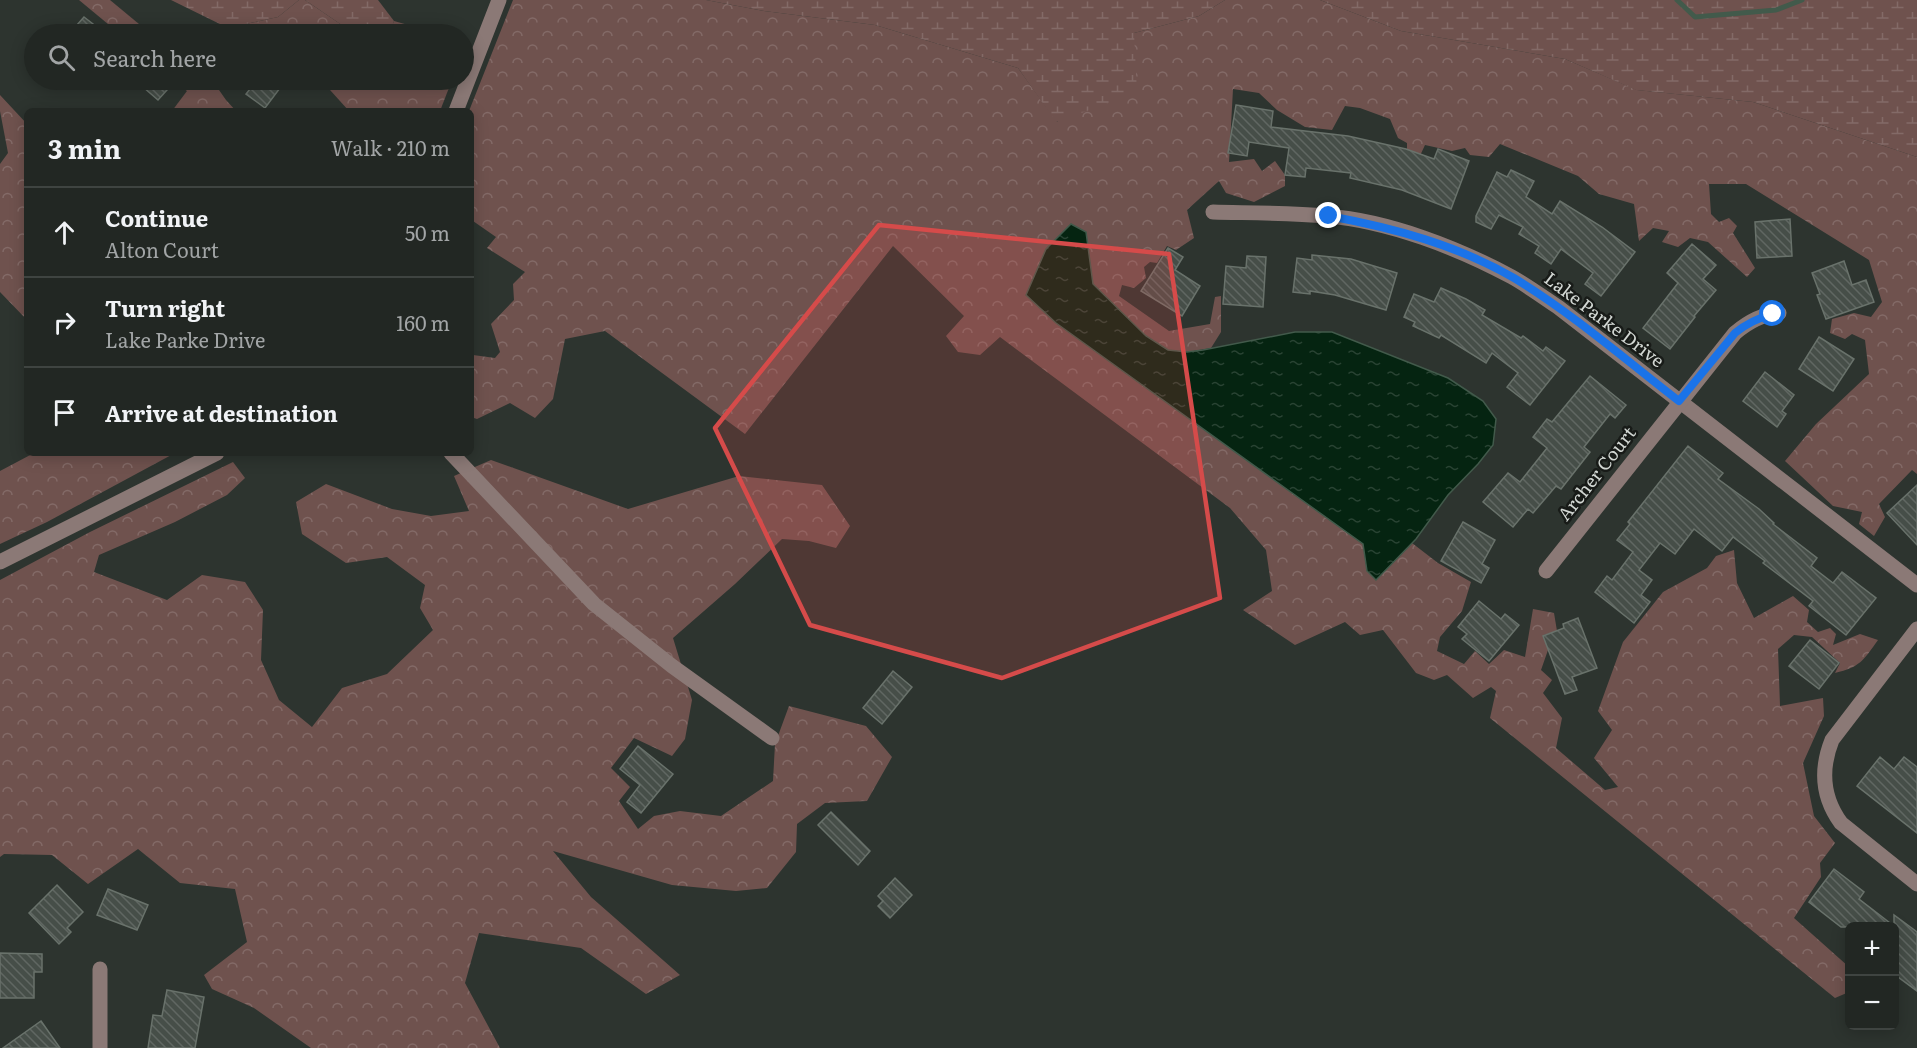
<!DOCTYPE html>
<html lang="en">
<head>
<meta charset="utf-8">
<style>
  body { margin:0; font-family:Literata,serif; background:#2a2f2b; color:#f1f3f6 }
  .controls { position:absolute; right:18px; bottom:18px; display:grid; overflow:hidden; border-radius:9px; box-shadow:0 3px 15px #0003 }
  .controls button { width:54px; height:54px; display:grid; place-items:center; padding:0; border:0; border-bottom:2px solid #3f4441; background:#222723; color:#f1f3f6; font:30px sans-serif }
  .stop { position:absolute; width:18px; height:18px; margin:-14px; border:4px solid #1a73e8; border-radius:50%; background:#fff }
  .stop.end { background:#1a73e8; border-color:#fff; box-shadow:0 2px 6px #0008 }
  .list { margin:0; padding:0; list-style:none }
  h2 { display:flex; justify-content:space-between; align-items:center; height:78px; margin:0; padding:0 24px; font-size:26px }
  h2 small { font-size:20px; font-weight:400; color:#a2a5a6 }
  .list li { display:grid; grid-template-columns:39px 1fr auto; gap:18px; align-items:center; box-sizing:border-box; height:90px; padding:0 24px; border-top:2px solid #3f4441 }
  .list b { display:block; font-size:22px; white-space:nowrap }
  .list p { margin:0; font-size:20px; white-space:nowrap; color:#a2a5a6 }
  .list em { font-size:20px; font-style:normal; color:#a2a5a6 }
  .icon { flex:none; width:33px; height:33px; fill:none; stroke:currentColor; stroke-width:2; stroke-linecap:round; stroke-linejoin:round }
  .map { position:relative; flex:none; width:1917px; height:1048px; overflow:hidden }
  .search { position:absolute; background:#222723; box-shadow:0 3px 15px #0003; left:24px; top:24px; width:450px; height:66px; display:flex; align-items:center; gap:15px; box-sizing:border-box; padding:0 21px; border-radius:33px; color:#a2a5a6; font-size:22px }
  .panel { position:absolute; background:#222723; box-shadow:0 3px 15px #0003; left:24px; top:108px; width:450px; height:348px; border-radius:9px }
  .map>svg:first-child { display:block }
  .forest { fill:url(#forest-crowns) }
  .wetland { fill:url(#wetland-marsh) }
  .water { fill:url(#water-ripples); stroke:#425a4b; stroke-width:1.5 }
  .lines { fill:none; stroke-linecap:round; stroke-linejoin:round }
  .stream { stroke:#425a4b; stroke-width:5 }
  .building { fill:url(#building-back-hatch); stroke:#69726b; stroke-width:1.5 }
  .minor { stroke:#8b7976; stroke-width:15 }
  .route { stroke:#1a73e8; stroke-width:8 }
  .marked { fill:#d54b4a; fill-opacity:0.2; stroke:#d54b4a; stroke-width:4.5; stroke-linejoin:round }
  .labels { text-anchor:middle; stroke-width:5; stroke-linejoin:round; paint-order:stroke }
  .street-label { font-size:18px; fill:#d2d7d3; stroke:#181b18 }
</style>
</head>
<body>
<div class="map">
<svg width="1917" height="1048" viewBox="0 0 1917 1048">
  <defs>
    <pattern id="forest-crowns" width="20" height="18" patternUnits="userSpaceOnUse" patternTransform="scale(1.5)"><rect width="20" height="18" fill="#6f524e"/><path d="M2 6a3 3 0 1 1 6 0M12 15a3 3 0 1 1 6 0" fill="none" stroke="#836a67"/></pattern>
    <pattern id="wetland-marsh" width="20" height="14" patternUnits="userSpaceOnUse" patternTransform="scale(1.5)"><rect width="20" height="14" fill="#6f524e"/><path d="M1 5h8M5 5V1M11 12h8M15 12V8" fill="none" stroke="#836a67"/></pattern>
    <pattern id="water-ripples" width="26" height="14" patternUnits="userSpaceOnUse" patternTransform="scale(1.5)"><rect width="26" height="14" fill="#052411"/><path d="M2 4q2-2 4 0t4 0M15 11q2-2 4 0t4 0" fill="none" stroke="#294333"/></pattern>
    <pattern id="building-back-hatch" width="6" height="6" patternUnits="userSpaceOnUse" patternTransform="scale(1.5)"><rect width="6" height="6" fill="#464e48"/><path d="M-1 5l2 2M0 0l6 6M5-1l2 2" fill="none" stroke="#606762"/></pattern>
  </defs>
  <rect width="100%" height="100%" fill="#2d342f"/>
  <!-- forest -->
  <g class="forest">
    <path d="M 79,0 L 110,0 L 151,34 L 120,34 Z"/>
    <path d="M 299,0 L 305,0 L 355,34 L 233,34 L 228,28 L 278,17 Z"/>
    <path d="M 513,0 L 706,0 L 764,11 L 875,25 L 1018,68 L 1057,122 L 1134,33 L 1199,16 L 1225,0 L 1320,0 L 1401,31 L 1565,59 L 1637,90 L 1753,102 L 1917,157 L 1917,474 L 1912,470 L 1879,504 L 1885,517 L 1874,536 L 1859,524 L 1862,512 L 1833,506 L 1785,461 L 1816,424 L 1869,374 L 1865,340 L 1852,334 L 1845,339 L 1830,333 L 1832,319 L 1854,313 L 1871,317 L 1882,302 L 1869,260 L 1746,184 L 1709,184 L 1711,214 L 1719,222 L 1729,218 L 1737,226 L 1733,233 L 1755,268 L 1747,277 L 1708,242 L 1690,238 L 1678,247 L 1662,242 L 1669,231 L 1653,228 L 1639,241 L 1634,204 L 1599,194 L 1578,176 L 1500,144 L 1489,157 L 1470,155 L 1465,148 L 1452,151 L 1425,145 L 1418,160 L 1407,151 L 1407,143 L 1398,138 L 1390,119 L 1360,108 L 1345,106 L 1332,130 L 1305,127 L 1277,110 L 1259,93 L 1233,89 L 1229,162 L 1254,159 L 1262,171 L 1275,161 L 1285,175 L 1285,186 L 1254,202 L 1226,193 L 1219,181 L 1187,210 L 1194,238 L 1176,250 L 1167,246 L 1157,263 L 1150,262 L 1144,267 L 1146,278 L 1134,288 L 1122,285 L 1119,296 L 1169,331 L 1210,324 L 1215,297 L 1221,296 L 1221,332 L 1211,348 L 1187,352 L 1168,350 L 1146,336 L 1092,284 L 1086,232 L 1027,295 L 1056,323 L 1363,544 L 1367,571 L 1376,580 L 1412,543 L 1438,563 L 1471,582 L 1462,611 L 1440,637 L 1437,651 L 1464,664 L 1475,651 L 1489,664 L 1504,650 L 1525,657 L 1533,609 L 1554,613 L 1557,631 L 1544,635 L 1548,650 L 1541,670 L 1552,680 L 1543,693 L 1562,718 L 1556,748 L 1605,790 L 1618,787 L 1594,758 L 1612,730 L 1598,711 L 1623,642 L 1663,592 L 1707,568 L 1716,556 L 1734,550 L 1737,583 L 1754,618 L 1793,596 L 1809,610 L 1807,622 L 1818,632 L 1830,628 L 1836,634 L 1833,645 L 1860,634 L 1878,640 C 1863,661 1860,667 1835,673 L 1840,663 L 1812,637 L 1794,635 L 1778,649 L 1780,706 L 1823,698 L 1824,716 L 1803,763 L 1814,816 L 1835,843 L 1820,863 L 1821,877 L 1794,918 L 1849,967 L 1849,992 L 1835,998 L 1490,718 L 1496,691 L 1491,687 L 1473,698 L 1447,675 L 1434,680 L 1416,673 L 1383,630 L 1360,635 L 1345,622 L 1295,645 L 1243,610 L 1272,591 L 1266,550 L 1230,508 L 1000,337 L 980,355 L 958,352 L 946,336 L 964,316 L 893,246 L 745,434 L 605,331 L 565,339 L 553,399 L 535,418 L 510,403 L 477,419 L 471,417 L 471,351 L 473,355 L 495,358 L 500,352 L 491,324 L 514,300 L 513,284 L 525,272 L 487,248 L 496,237 L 473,221 L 471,223 L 471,111 L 469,111 Z"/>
    <path d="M 394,21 L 426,30 L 456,34 L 389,34 Z"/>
    <path d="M 173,80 L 212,80 L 226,100 L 236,111 L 172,111 L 187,91 Z"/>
    <path d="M 321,80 L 452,80 L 440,111 L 349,111 Z"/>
    <path d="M 0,95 L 27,124 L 27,320 L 0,292 L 0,164 L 8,153 L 0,111 Z"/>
    <path d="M 34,453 L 175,453 L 47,522 L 0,544 L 0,471 Z"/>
    <path d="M 491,460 L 628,509 L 739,476 L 822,485 L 850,526 L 836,548 L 809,541 L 782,539 L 735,584 L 673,638 L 692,700 L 685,739 L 672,756 L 634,738 L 611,768 L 630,787 L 619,801 L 638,829 L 654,816 L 680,811 L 721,816 L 773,781 L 775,744 L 789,706 L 866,726 L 892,757 L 867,801 L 825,803 L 797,824 L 796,852 L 767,888 L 736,891 L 672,885 L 553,851 L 591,897 L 680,975 L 646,994 L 581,948 L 479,933 L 465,983 L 500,1048 L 311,1048 L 254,1008 L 212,989 L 204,975 L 247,942 L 235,889 L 180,883 L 138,849 L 88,884 L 52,855 L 4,854 L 0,857 L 0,580 L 90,532 L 233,462 L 245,478 L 227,495 L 175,522 L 99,555 L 94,572 L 167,600 L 202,575 L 245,582 L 263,610 L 261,660 L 279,700 L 312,727 L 342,688 L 387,674 L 433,630 L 420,608 L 425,585 L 387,557 L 346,563 L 302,534 L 296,502 L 326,484 L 392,509 L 431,516 L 469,511 L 454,476 Z"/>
  </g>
  <!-- wetland -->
  <g class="wetland">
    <path d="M 171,0 L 299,0 L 278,17 L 228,28 Z"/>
    <path d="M 305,0 L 378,0 L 394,21 L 389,34 L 355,34 Z"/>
    <path d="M 706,0 L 1225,0 L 1199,16 L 1134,33 L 1137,93 L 1056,122 L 1018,68 L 875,25 L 764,11 Z"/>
    <path d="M 1320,0 L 1917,0 L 1917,157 L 1753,102 L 1636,90 L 1565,59 L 1401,31 Z"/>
  </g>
  <!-- water -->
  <path class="water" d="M 1071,224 L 1086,232 L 1093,284 L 1146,336 L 1168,350 L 1187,352 L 1203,350 L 1295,332 L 1332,332 L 1448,378 L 1483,401 L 1496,419 L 1493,445 L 1478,464 L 1448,495 L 1416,539 L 1376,580 L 1367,571 L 1363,544 L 1056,323 L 1026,295 L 1046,249 Z"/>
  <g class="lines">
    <!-- stream -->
    <path class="stream" d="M 1677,0 L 1695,17 L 1776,10 L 1802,0"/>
  </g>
  <!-- building -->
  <g class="building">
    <path d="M 84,17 L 106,34 L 69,34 Z"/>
    <path d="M 135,80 L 176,80 L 158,100 Z"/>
    <path d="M 257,80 L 286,80 L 265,108 L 246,94 Z"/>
    <path d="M 1236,105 L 1273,111 L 1271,127 L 1348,136 L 1406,149 L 1434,159 L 1438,149 L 1469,161 L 1451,209 L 1402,190 L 1350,178 L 1351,173 L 1306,168 L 1305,177 L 1285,175 L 1289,148 L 1249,142 L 1247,156 L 1228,153 Z"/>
    <path d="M 1511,170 L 1534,181 L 1526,197 L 1552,214 L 1560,201 L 1602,227 L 1635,252 L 1601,296 L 1585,284 L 1593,273 L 1561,249 L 1551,264 L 1535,253 L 1539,246 L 1519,234 L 1523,227 L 1499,215 L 1491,229 L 1476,222 L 1476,216 L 1497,172 L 1507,177 Z"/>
    <path d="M 1790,219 L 1792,256 L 1757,258 L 1755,222 Z"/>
    <path d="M 1692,244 L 1716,265 L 1703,279 L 1716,290 L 1694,316 L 1695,317 L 1670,349 L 1643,328 L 1678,283 L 1667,273 Z"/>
    <path d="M 1168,248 L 1183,257 L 1175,270 L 1200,286 L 1182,316 L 1141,291 Z"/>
    <path d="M 1312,255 L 1351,259 L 1397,273 L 1386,310 L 1335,295 L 1310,291 L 1310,294 L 1293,292 L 1297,258 L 1312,260 Z"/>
    <path d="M 1247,256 L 1266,257 L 1263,307 L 1223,304 L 1226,266 L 1246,268 Z"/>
    <path d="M 1844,261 L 1852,285 L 1866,280 L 1874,302 L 1826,319 L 1817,295 L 1820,294 L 1812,273 Z"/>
    <path d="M 1441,288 L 1466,299 L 1485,310 L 1482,315 L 1521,338 L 1523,336 L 1543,351 L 1546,347 L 1565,361 L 1530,405 L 1507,387 L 1518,373 L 1492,353 L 1486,363 L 1441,335 L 1439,338 L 1413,326 L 1415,322 L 1404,317 L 1414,294 L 1434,302 Z"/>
    <path d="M 1819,337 L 1854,359 L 1833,391 L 1799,369 Z"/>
    <path d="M 1765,372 L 1794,395 L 1782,411 L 1786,414 L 1777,427 L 1743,401 Z"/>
    <path d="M 1590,376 L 1626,405 L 1615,418 L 1610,414 L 1584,447 L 1590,452 L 1561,489 L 1556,486 L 1533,513 L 1528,509 L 1513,527 L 1483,502 L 1508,473 L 1520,482 L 1547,448 L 1533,437 L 1547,419 L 1552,422 Z"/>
    <path d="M 1688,446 L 1723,473 L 1718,479 L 1759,509 L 1774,523 L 1773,524 L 1817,558 L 1811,566 L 1833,583 L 1842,572 L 1876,598 L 1846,635 L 1809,606 L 1813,601 L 1763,563 L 1765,561 L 1733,537 L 1722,551 L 1694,529 L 1675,554 L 1660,543 L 1639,570 L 1652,580 L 1641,595 L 1650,602 L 1634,623 L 1595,592 L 1607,576 L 1612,580 L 1633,552 L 1617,540 L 1630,524 L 1628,522 Z"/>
    <path d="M 1917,485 L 1917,545 L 1887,513 Z"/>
    <path d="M 1463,522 L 1495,540 L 1482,564 L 1489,568 L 1481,583 L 1441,561 Z"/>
    <path d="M 1479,601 L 1501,619 L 1505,614 L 1519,625 L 1489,661 L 1462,639 L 1467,634 L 1458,627 Z"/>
    <path d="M 1578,618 L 1597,668 L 1572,677 L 1577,690 L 1565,694 L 1543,636 L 1564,628 L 1563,624 Z"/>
    <path d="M 1810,640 L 1839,663 L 1819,689 L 1789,666 Z"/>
    <path d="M 893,671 L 912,687 L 882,724 L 863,708 Z"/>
    <path d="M 638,746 L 673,774 L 641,813 L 627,802 L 640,785 L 620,769 Z"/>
    <path d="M 1880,757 L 1894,769 L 1904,757 L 1917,767 L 1917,833 L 1857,786 Z"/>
    <path d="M 831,812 L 870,851 L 858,865 L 818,825 Z"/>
    <path d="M 1834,869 L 1864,892 L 1859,899 L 1894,926 L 1894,915 L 1917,932 L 1917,991 L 1894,974 L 1894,927 L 1841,927 L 1809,902 Z"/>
    <path d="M 895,878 L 912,895 L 890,918 L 878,906 L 883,901 L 878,896 Z"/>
    <path d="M 57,885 L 83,912 L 67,928 L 71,932 L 59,944 L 29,913 Z"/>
    <path d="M 108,889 L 148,905 L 137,930 L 97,915 Z"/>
    <path d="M 0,953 L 42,954 L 42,972 L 34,972 L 34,998 L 0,998 Z"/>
    <path d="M 167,990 L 204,997 L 195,1048 L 148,1048 L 153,1015 L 162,1016 Z"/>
    <path d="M 41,1021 L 60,1048 L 3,1048 Z"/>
  </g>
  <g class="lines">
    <!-- minor -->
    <g class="minor">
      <path d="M 456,111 L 499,0"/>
      <path d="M 1213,212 C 1251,213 1289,213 1327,216 C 1389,221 1458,248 1512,277 C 1528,286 1543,297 1558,307 L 1917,585"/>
      <path d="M 451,453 L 594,604 L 672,666 L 772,738"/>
      <path d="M 0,562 L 217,453"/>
      <path d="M 1546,571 L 1735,333 C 1748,322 1762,314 1779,313"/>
      <path d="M 1917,629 L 1832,740 C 1820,770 1822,797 1841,823 L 1917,884"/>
      <path d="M 100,969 L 100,1048"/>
    </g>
  </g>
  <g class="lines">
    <!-- route -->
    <path class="route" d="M 1329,216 C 1394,228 1457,245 1514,278 C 1572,313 1626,360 1679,401 L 1735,333 C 1747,323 1758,318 1773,314"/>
  </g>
  <!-- marked area -->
  <path class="marked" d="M 879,225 L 1169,254 L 1220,598 L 1002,678 L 810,625 L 715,428 Z"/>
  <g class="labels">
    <!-- street labels -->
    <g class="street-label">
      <text transform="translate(1604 320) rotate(37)" y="6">Lake Parke Drive</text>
      <text transform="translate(1597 474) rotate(-52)" y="6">Archer Court</text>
    </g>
  </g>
</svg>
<div class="controls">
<button>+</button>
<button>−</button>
</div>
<div class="stop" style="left:1773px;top:314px"></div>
<div class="stop end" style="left:1329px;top:216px"></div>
<div class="search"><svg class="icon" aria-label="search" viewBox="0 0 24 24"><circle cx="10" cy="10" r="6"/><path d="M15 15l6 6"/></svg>Search here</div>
<section class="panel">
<h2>3 min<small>Walk · 210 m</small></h2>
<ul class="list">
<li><svg class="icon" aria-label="ahead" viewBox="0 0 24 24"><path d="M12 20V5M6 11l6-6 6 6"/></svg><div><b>Continue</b><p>Alton Court</p></div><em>50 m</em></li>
<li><svg class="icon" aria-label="right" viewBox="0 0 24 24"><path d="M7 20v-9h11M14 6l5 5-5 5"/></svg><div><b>Turn right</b><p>Lake Parke Drive</p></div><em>160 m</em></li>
<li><svg class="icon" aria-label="arrive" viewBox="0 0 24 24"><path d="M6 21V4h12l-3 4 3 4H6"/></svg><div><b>Arrive at destination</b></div></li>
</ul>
</section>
</div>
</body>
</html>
